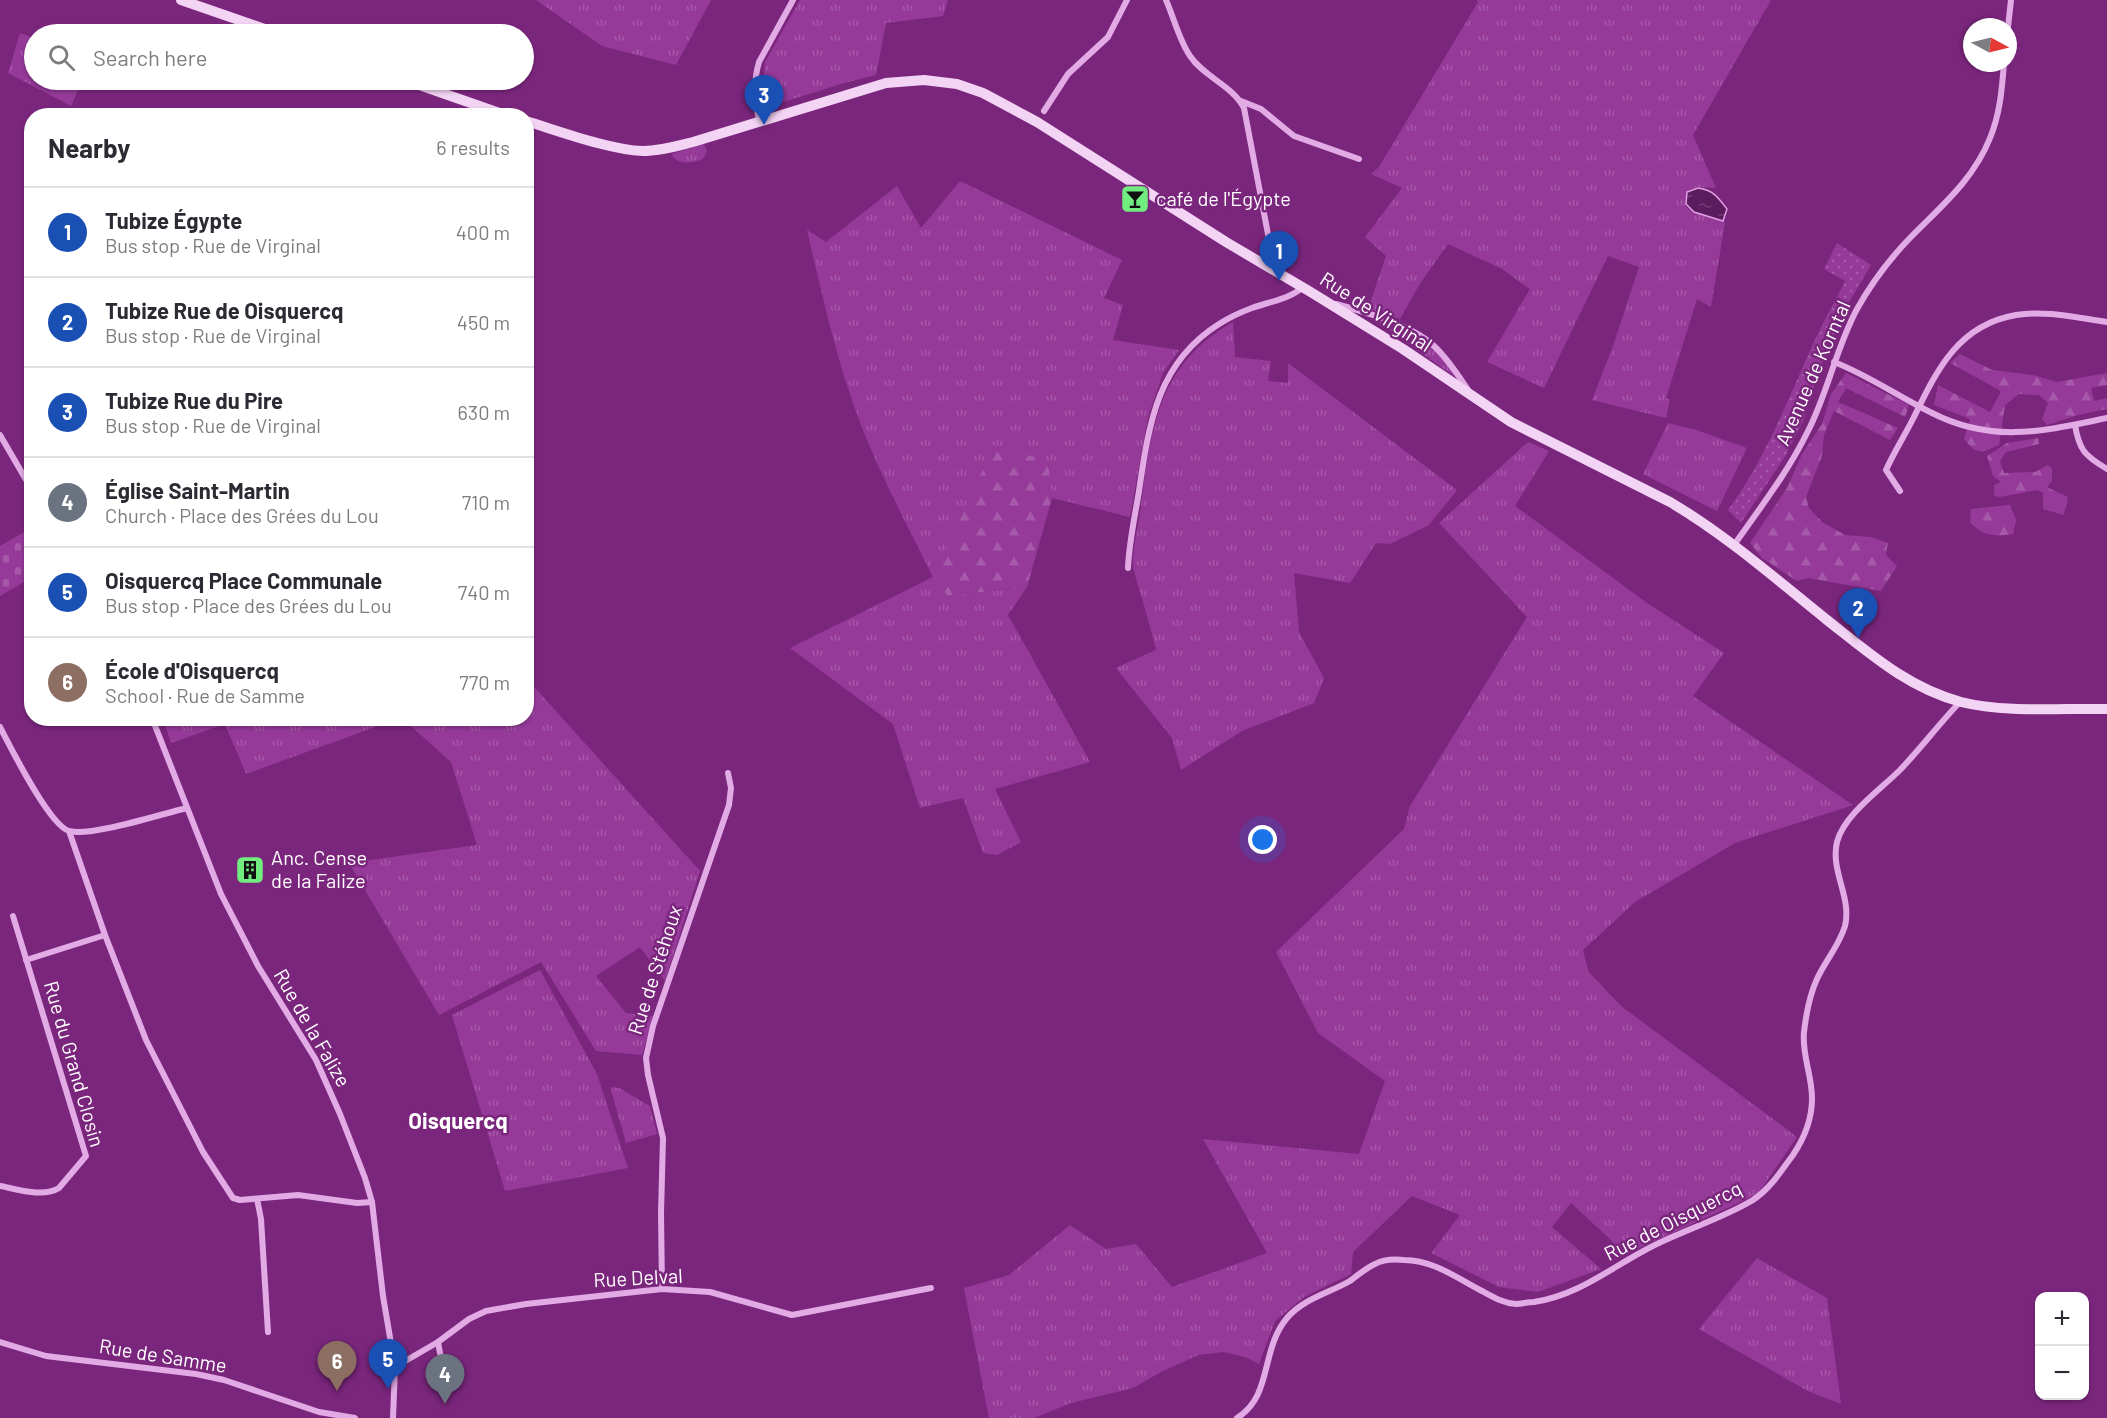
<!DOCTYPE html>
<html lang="en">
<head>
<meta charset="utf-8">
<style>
  body { margin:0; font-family:Barlow,sans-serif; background:#f2f2f3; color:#2b2b33 }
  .controls { position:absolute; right:18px; bottom:18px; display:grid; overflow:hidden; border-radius:12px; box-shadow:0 2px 4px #0004 }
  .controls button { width:54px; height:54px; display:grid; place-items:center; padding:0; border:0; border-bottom:2px solid #e1e1e2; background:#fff; color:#2b2b33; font:30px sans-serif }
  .compass { position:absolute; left:1963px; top:18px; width:54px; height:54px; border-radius:50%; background:#fff; box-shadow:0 2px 4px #0004; rotate:97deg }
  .you { position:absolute; left:1263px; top:840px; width:21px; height:21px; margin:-15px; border:4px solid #fff; border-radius:50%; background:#1a73e8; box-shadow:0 0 0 9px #1a73e833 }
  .badge { display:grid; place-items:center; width:39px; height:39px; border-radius:50%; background:#0f766e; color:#fff; font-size:20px; font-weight:700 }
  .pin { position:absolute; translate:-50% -50px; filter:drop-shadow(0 2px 3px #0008) }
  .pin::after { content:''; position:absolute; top:32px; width:21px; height:18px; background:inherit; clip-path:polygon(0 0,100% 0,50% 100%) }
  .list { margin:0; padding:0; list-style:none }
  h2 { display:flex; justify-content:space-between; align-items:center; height:78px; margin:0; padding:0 24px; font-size:26px }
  h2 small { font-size:20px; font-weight:400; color:#7c7c81 }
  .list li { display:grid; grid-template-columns:39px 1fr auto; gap:18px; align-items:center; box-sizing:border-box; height:90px; padding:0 24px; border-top:2px solid #e1e1e2 }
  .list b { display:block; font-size:22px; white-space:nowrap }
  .list p { margin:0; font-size:20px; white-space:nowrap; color:#7c7c81 }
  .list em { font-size:20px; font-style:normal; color:#7c7c81 }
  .icon { flex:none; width:33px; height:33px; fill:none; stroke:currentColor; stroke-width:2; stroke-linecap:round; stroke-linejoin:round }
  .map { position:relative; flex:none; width:2107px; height:1418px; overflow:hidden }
  .search { position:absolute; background:#fff; box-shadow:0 2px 4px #0004; left:24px; top:24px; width:510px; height:66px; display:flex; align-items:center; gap:15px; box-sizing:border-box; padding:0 21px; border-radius:33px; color:#7c7c81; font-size:22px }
  .panel { position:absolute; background:#fff; box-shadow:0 2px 4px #0004; left:24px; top:108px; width:510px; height:618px; border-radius:24px }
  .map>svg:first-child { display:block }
  .grass { fill:url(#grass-tufts) }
  .forest { fill:url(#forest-firs) }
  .cemetery { fill:url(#cemetery-stones) }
  .garden { fill:url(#garden-dots) }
  .water { fill:url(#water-ripples); stroke:#e1a0e5; stroke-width:1.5 }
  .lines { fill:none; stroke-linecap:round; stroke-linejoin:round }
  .street { stroke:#e2abe5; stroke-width:6 }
  .secondary { stroke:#f4d4f5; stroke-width:10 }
  .labels { text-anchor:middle; stroke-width:5; stroke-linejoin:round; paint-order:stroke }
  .poi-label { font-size:20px; fill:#fff; stroke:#7b267d; text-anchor:start }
  .street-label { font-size:20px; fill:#fff; stroke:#7b267d }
  .quarter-label { font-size:22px; font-weight:bold; fill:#fff; stroke:#7b267d }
</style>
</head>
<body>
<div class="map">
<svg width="2107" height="1418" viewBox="0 0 2107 1418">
  <defs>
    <pattern id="grass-tufts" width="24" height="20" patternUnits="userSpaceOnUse" patternTransform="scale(1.5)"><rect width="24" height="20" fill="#963a9a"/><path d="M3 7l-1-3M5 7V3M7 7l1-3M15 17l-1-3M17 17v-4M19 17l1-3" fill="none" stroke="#a658a9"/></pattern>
    <pattern id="forest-firs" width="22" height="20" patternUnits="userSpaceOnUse" patternTransform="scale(1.5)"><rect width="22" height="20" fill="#963a9a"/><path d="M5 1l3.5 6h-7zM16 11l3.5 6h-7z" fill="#a658a9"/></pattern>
    <pattern id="cemetery-stones" width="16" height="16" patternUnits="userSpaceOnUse" patternTransform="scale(1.5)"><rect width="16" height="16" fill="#963a9a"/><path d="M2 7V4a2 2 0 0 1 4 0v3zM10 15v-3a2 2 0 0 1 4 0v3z" fill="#a658a9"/></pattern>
    <pattern id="garden-dots" width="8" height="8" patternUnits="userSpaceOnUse" patternTransform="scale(1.5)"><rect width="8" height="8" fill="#963a9a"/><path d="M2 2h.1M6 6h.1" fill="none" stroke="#a658a9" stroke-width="1.8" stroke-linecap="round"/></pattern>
    <pattern id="water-ripples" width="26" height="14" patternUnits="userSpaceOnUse" patternTransform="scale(1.5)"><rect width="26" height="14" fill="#5c1b5d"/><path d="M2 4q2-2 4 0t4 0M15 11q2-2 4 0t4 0" fill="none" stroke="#743d75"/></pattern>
  </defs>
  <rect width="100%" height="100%" fill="#7b267d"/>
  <!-- grass -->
  <g class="grass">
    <path d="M 536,0 L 711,0 L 676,65 L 602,46 Z"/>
    <path d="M 800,0 L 948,0 L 943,16 L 886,23 L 876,75 L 844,83 L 764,108 L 762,94 L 765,62 Z"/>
    <path d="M 1476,0 L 1771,0 L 1693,135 L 1716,188 L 1697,187 L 1686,192 L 1685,206 L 1694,213 L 1725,222 L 1711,307 L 1697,299 L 1666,398 L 1670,400 L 1666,418 L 1592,400 L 1613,346 L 1639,267 L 1608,256 L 1544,388 L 1487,362 L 1530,289 L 1502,269 L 1448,244 L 1419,285 L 1400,319 L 1368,309 L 1386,256 L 1365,237 L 1402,188 L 1371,174 L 1379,167 L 1478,2 Z"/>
    <path d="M 20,33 L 34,38 L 34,80 L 82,80 L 71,106 L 8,73 Z"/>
    <path d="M 704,144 L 707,151 L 703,159 C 693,163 676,166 672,154 Z"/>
    <path d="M 960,181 L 1122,260 L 1104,298 L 1123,305 L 1113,340 L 1179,350 L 1163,373 L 1148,417 L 1130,517 L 1052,498 L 1048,461 L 948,596 L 1027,587 L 1008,615 L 1090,762 L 995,789 L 1021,842 L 997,855 L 983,853 L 963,798 L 920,808 L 893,724 L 790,648 L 933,577 C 903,517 871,458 850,394 C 832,341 820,285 807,230 L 826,242 L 897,186 L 921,228 Z"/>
    <path d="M 1375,320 C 1406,330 1441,345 1455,377 Z"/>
    <path d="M 1233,322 L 1235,357 L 1271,361 L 1268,381 L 1288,383 L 1288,363 L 1457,490 L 1429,525 L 1390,544 L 1376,543 L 1350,583 L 1294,573 L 1299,632 L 1324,678 L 1314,703 L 1242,731 L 1181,770 L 1172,738 L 1116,668 L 1156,650 C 1151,630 1146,611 1140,592 C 1138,584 1134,574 1133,565 C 1132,550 1139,523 1141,506 C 1152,427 1157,366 1233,322 Z"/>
    <path d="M 1668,423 L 1696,430 L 1747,448 L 1717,511 L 1643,474 Z"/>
    <path d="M 1528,442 L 1549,451 L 1515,506 L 1647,603 L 1724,653 L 1693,696 L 1853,805 L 1735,843 L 1635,902 L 1583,950 L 1588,971 L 1621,1006 L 1797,1137 L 1758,1194 L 1626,1254 L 1571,1203 L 1552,1227 L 1601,1269 L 1538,1292 L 1499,1287 L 1431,1253 L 1460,1215 L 1412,1196 L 1353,1252 L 1351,1274 L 1304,1297 L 1275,1321 L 1259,1364 L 1245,1357 L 1224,1352 L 1198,1355 L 1161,1372 L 1133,1388 L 1071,1403 L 1034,1418 L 989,1418 L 964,1288 L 1009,1275 L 1070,1225 L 1106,1249 L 1136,1244 L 1172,1287 L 1267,1253 L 1203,1139 L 1359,1154 L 1385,1081 L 1318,1033 L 1276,952 L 1404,829 L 1410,806 L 1527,617 L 1439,523 Z"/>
    <path d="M 527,679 L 700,871 L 665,981 L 640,947 L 596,976 L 626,1013 L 653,1016 L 642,1055 L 596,1051 L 541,962 L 439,1015 L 349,863 L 477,845 L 451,762 L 403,719 L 526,718 Z"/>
    <path d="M 163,719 L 163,718 L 397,719 L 246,774 L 225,724 L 171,743 Z"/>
    <path d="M 540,970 L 597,1074 L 628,1168 L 505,1191 L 452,1015 Z"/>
    <path d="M 610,1087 L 619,1088 L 650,1106 L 657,1134 L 626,1143 Z"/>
    <path d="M 1757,1258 L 1827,1298 L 1841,1404 L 1808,1391 L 1699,1329 Z"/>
  </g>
  <!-- forest -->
  <g class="forest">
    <path d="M 1960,354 L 1992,370 L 2033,375 L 2057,382 L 2107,373 L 2107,385 L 2091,388 L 2094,401 L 2107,398 L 2107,409 L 2078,415 L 2047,425 L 2042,419 L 2048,403 L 2039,395 L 2019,394 L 2005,405 L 1999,445 L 1983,452 L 1973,449 L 1964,439 L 1970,419 L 1934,405 L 1938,385 L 1990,412 L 2001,391 L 1950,363 Z"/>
    <path d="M 1846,373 L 1909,405 L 1905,417 L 1846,388 L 1838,402 L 1898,428 L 1890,440 L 1834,411 L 1824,435 L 1822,456 L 1806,497 L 1809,508 L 1822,522 L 1845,535 L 1871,537 L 1888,543 L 1886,555 L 1897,566 L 1881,591 L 1808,578 L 1797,581 L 1762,558 L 1750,543 L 1787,488 L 1802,454 L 1822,424 L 1831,394 Z"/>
    <path d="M 2038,438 L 2039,444 L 2006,452 L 2000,461 L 2004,473 L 2035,472 L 2048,465 L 2052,469 L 2052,481 L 2047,487 L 2068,497 L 2064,515 L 2043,509 L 2043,493 L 2038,490 L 1999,497 L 1994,495 L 1994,485 L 2001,482 L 1993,476 L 1987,456 L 2007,443 Z"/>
    <path d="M 994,445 L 1048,461 L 1052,498 L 1027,587 L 948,596 L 934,577 Z"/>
    <path d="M 2010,505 L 2016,520 L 2013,534 C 1996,537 1982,536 1970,522 L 1971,509 Z"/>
  </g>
  <!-- cemetery -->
  <path class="cemetery" d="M 31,528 L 31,578 L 0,596 L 0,546 Z"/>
  <!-- garden -->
  <path class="garden" d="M 1837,243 L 1871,265 L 1842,314 L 1819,371 L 1803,421 L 1786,455 L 1741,523 L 1728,510 C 1764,461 1785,406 1810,351 C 1820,327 1834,304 1845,281 L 1824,269 Z"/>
  <!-- water -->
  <path class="water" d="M 1698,188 C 1713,190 1718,197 1727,209 L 1723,221 L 1694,212 L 1686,204 L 1687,192 Z"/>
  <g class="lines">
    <!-- street -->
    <g class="street">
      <path d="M 1166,0 C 1174,18 1179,40 1190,56 C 1204,77 1233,86 1244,108 L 1275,271"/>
      <path d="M 2008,27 L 2011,0"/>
      <path d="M 1241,101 L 1261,109 L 1294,136 L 1359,159"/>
      <path d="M 1044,111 L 1068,74 L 1108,37 L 1127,0"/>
      <path d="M 759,121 C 755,100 753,82 759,62 L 793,0"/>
      <path d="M 1336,304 C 1365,312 1412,325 1434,346 C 1448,359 1458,375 1468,390"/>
      <path d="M 1834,362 C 1868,375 1899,397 1932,413 C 1993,444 2044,431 2107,418"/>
      <path d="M 2075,425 C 2079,450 2085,456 2107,469"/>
      <path d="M 0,435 L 32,490"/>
      <path d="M 1900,491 L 1886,470 C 1894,452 1905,435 1914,417 C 1937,370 1958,325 2016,315 C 2045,310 2078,318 2107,322"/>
      <path d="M 1734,545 C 1760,508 1788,472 1808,431 C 1828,392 1836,348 1857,309 C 1871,284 1888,261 1908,240 C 1939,208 1973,181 1990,138 C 2000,114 2002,89 2004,63"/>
      <path d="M 1128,568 C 1129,542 1135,516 1139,491 C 1149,424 1157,363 1219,324 C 1230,317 1241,312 1252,308 C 1268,302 1290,299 1303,287"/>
      <path d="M 152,718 L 221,894 L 258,966 L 316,1060 L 340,1114 L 365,1178 L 372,1202 L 383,1296 L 395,1367 L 393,1418"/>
      <path d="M 0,727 C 11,748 49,825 69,831 C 91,837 161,814 187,808"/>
      <path d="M 69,831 L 105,935 L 146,1040 L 203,1152 L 233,1198 L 240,1200 L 298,1195 L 357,1203 L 372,1202"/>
      <path d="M 26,960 L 105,935"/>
      <path d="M 0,1186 C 17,1189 43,1198 59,1188 L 86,1156 L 13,916"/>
      <path d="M 257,1199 L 261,1219 L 268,1332"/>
      <path d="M 662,1289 L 661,1213 L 663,1138 L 648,1075 L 646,1058 L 653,1026 L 729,805 L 731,788 L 728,773"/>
      <path d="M 0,1342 L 46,1356 L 196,1374 L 224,1380 L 319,1412 L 355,1418"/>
      <path d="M 438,1342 L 446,1386"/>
      <path d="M 395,1367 L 438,1342 L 469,1319 L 486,1311 L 526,1304 L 662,1289 L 710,1292 L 792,1315 L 931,1288"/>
      <path d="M 1237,1418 C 1273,1396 1260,1350 1287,1318 C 1303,1299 1329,1293 1350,1281 C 1358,1275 1366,1268 1375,1264 C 1384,1259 1394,1259 1404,1260 C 1433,1260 1457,1278 1482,1291 C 1493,1297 1503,1303 1516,1304 C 1521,1304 1528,1302 1534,1302 C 1582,1295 1616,1263 1659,1243 C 1688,1229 1727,1216 1753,1200 C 1770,1189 1781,1171 1793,1155 C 1807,1134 1815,1111 1811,1086 C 1809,1068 1802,1051 1804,1032 C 1806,1015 1809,996 1817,979 C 1825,961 1839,946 1845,926 C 1852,897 1830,871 1837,842 C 1844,815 1880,790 1900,770 C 1921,748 1939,724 1960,702"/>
    </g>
    <!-- secondary -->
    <g class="secondary">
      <path d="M 181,0 L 279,34"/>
      <path d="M 405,80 L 508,116"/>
      <path d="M 526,121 C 559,131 610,150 643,151 C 661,151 677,146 693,142 L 886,83 L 924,80 L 957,84 L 983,93 L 1037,122 L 1226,242 L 1309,291 L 1403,349 L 1511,422 L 1670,502 C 1726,535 1776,579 1827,620 C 1869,653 1908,688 1961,702 C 2005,713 2062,708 2107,709"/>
    </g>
  </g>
  <!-- icons -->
  <defs>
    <g id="bar-square" transform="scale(1.5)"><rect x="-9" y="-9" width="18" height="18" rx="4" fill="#71ed80" stroke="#7b267d"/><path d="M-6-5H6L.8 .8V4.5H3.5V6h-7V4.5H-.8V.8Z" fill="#111"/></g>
    <g id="building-square" transform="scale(1.5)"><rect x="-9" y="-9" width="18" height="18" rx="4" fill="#71ed80" stroke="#7b267d"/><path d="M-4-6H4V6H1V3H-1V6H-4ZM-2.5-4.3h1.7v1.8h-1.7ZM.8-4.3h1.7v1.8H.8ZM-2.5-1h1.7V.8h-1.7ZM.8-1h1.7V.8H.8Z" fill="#111"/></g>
  </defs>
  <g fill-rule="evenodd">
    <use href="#bar-square" x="1135" y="199"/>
    <use href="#building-square" x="250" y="870"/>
  </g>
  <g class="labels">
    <!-- poi labels -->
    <g class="poi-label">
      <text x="1156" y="206">café de l'Égypte</text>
      <text x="271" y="865">Anc. Cense<tspan x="271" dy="23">de la Falize</tspan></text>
    </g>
    <!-- street labels -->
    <g class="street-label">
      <text transform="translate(1376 312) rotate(33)" y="7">Rue de Virginal</text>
      <text transform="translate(1813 373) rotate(-66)" y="7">Avenue de Korntal</text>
      <text transform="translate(655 970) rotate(-72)" y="7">Rue de Stéhoux</text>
      <text transform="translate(312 1028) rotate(60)" y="7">Rue de la Falize</text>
      <text transform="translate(74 1064) rotate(74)" y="7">Rue du Grand Closin</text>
      <text transform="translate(1673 1221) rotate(-27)" y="7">Rue de Oisquercq</text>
      <text transform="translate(638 1278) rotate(-3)" y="7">Rue Delval</text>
      <text transform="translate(163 1356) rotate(9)" y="7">Rue de Samme</text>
    </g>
    <!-- quarter labels -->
    <g class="quarter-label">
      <text x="458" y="1129">Oisquercq</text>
    </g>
  </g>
</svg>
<div class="controls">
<button>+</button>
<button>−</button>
</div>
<svg class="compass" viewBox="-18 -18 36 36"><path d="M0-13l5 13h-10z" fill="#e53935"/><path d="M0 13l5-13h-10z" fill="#7c7c81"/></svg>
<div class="you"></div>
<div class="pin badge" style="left:1279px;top:281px;background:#1a4fb4">1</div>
<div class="pin badge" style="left:1858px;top:638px;background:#1a4fb4">2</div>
<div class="pin badge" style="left:764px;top:125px;background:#1a4fb4">3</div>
<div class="pin badge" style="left:445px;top:1404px;background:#6b7280">4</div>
<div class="pin badge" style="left:388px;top:1389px;background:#1a4fb4">5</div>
<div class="pin badge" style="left:337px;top:1391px;background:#8d6e63">6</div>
<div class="search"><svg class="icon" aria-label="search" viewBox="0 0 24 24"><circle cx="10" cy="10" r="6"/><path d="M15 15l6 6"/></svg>Search here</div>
<section class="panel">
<h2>Nearby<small>6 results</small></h2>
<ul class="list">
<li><span class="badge" style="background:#1a4fb4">1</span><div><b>Tubize Égypte</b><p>Bus stop · Rue de Virginal</p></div><em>400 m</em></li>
<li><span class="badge" style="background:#1a4fb4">2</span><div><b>Tubize Rue de Oisquercq</b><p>Bus stop · Rue de Virginal</p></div><em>450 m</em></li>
<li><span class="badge" style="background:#1a4fb4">3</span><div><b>Tubize Rue du Pire</b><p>Bus stop · Rue de Virginal</p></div><em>630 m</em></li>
<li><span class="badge" style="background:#6b7280">4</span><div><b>Église Saint-Martin</b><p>Church · Place des Grées du Lou</p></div><em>710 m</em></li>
<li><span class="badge" style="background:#1a4fb4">5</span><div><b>Oisquercq Place Communale</b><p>Bus stop · Place des Grées du Lou</p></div><em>740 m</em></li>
<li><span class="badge" style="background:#8d6e63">6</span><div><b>École d'Oisquercq</b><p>School · Rue de Samme</p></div><em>770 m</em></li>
</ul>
</section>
</div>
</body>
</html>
